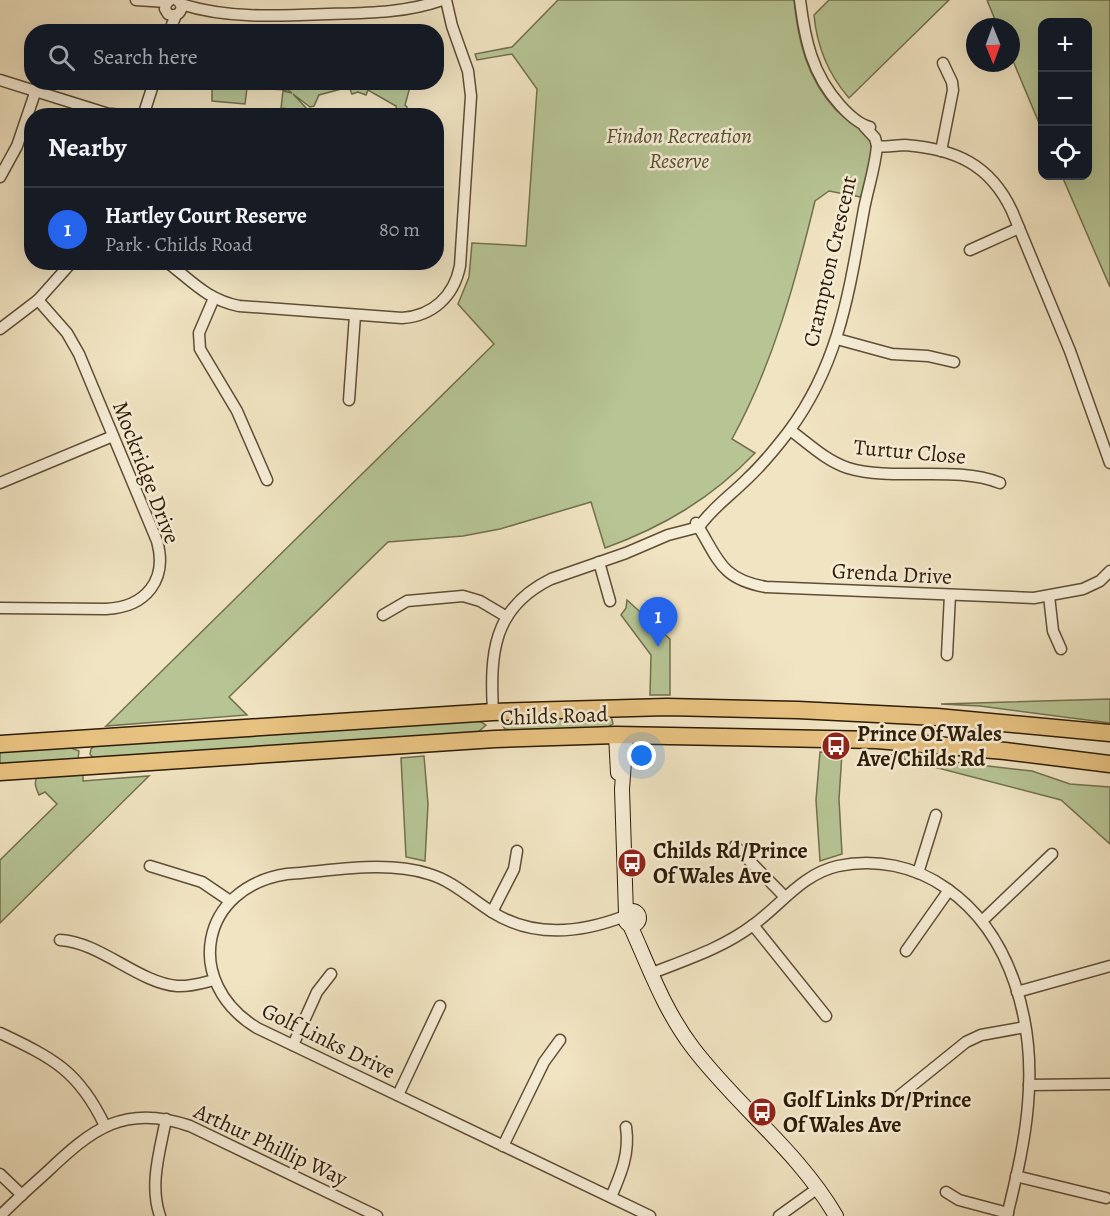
<!DOCTYPE html>
<html lang="en">
<head>
<meta charset="utf-8">
<style>
  body { margin:0; font-family:Alegreya,serif; background:#20242c; color:#f1f3f6 }
  .controls { position:absolute; right:18px; top:18px; display:grid; overflow:hidden; border-radius:12px; box-shadow:0 6px 24px #0002 }
  .controls button { width:54px; height:54px; display:grid; place-items:center; padding:0; border:0; border-bottom:2px solid #363941; background:#171b24; color:#f1f3f6; font:30px sans-serif }
  .compass { position:absolute; left:966px; top:18px; width:54px; height:54px; border-radius:50%; background:#171b24; box-shadow:0 6px 24px #0002; rotate:179deg }
  .you { position:absolute; left:642px; top:756px; width:21px; height:21px; margin:-15px; border:4px solid #fff; border-radius:50%; background:#1a73e8; box-shadow:0 0 0 9px #1a73e833 }
  .badge { display:grid; place-items:center; width:39px; height:39px; border-radius:50%; background:#2563eb; color:#fff; font-size:20px; font-weight:700 }
  .pin { position:absolute; translate:-50% -50px; filter:drop-shadow(0 2px 3px #0008) }
  .pin::after { content:''; position:absolute; top:32px; width:21px; height:18px; background:inherit; clip-path:polygon(0 0,100% 0,50% 100%) }
  .list { margin:0; padding:0; list-style:none }
  h2 { display:flex; justify-content:space-between; align-items:center; height:78px; margin:0; padding:0 24px; font-size:26px }
  h2 small { font-size:20px; font-weight:400; color:#9ea1a6 }
  .list li { display:grid; grid-template-columns:39px 1fr auto; gap:18px; align-items:center; box-sizing:border-box; height:84px; padding:0 24px; border-top:2px solid #363941 }
  .list b { display:block; font-size:22px; white-space:nowrap }
  .list p { margin:0; font-size:20px; white-space:nowrap; color:#9ea1a6 }
  .list em { font-size:20px; font-style:normal; color:#9ea1a6 }
  .icon { flex:none; width:33px; height:33px; fill:none; stroke:currentColor; stroke-width:2; stroke-linecap:round; stroke-linejoin:round }
  .map { position:relative; flex:none; width:1110px; height:1216px; overflow:hidden }
  .search { position:absolute; background:#171b24; box-shadow:0 6px 24px #0002; left:24px; top:24px; width:420px; height:66px; display:flex; align-items:center; gap:15px; box-sizing:border-box; padding:0 21px; border-radius:24px; color:#9ea1a6; font-size:22px }
  .panel { position:absolute; background:#171b24; box-shadow:0 6px 24px #0002; left:24px; top:108px; width:420px; height:162px; border-radius:24px }
  .map>svg:first-child { display:block }
  .green { fill:#b7c595; stroke:#72704e; stroke-width:1.5 }
  .lines { fill:none; stroke-linecap:round; stroke-linejoin:round }
  .street-casing { stroke:#5e4e35; stroke-width:13 }
  .secondary-casing { stroke:#2d1c06; stroke-width:16 }
  .primary-casing { stroke:#2d1c06; stroke-width:19 }
  .street { stroke:#f6edd7; stroke-width:10 }
  .secondary { stroke:#f6edd7; stroke-width:14 }
  .primary { stroke:#e8c281; stroke-width:16 }
  .labels { text-anchor:middle; stroke-width:5; stroke-linejoin:round; paint-order:stroke }
  .park-label { font-size:22px; font-style:italic; fill:#564f31; stroke:#f6edd7 }
  .street-label { font-size:22px; fill:#2d1c06; stroke:#f6edd7 }
  .poi-label { font-size:22px; font-weight:bold; fill:#2d1c06; stroke:#f6edd7; text-anchor:start }
</style>
</head>
<body>
<div class="map">
<svg width="1110" height="1216" viewBox="0 0 1110 1216">
  <rect width="100%" height="100%" fill="#f1e4c2"/>
  <filter id="stains"><feTurbulence type="fractalNoise" baseFrequency=".00333" numOctaves="4"/><feColorMatrix values="0 0 0 0 .2 0 0 0 0 .09 0 0 0 0 .02 0 0 0 .5 -.17"/></filter>
  <radialGradient id="worn" r=".72"><stop offset=".6" stop-color="#630" stop-opacity="0"/><stop offset="1" stop-color="#630" stop-opacity=".3"/></radialGradient>
  <!-- green -->
  <g class="green">
    <path d="M 558,0 L 794,0 C 798,41 807,79 836,110 C 846,120 874,135 874,148 C 875,157 863,186 861,197 L 829,191 L 815,201 C 795,283 773,364 732,439 L 755,453 C 712,498 663,527 605,548 L 591,502 L 500,529 L 463,536 L 388,542 L 229,697 L 247,715 L 106,726 L 494,344 L 458,304 L 469,277 L 472,243 L 526,246 L 537,89 L 512,54 L 477,60 L 475,54 L 512,47 Z"/>
    <path d="M 829,0 L 949,0 L 849,98 C 828,74 817,47 814,15 Z"/>
    <path d="M 987,0 L 1110,0 L 1110,287 L 1062,176 L 1088,176 L 1088,22 L 1042,22 L 1042,130 L 1011,56 L 1011,27 L 998,27 Z"/>
    <path d="M 198,83 L 198,82 L 428,83 L 423,85 L 411,83 L 405,105 L 407,107 L 404,116 L 398,115 L 396,106 L 368,90 L 366,95 L 358,92 L 352,94 L 349,87 L 319,95 L 314,106 L 310,107 L 293,94 L 307,109 L 306,111 L 281,108 L 283,91 L 292,93 L 288,90 L 247,88 L 245,104 L 212,101 L 212,84 Z"/>
    <path d="M 627,600 L 670,639 L 670,695 L 650,695 L 651,655 L 621,615 L 626,608 Z"/>
    <path d="M 1110,699 L 1110,723 L 980,706 L 941,704 Z"/>
    <path d="M 606,717 L 612,719 L 613,724 L 605,729 L 593,731 L 545,729 L 511,730 L 505,729 L 502,725 L 504,721 L 510,718 Z"/>
    <path d="M 476,719 L 486,725 L 476,734 L 93,758 L 90,754 L 91,749 L 96,745 Z"/>
    <path d="M 66,746 L 79,751 L 78,759 L 0,768 L 0,749 Z"/>
    <path d="M 820,752 L 842,753 L 839,799 L 842,854 L 820,861 L 816,800 Z"/>
    <path d="M 884,754 L 1032,771 L 1070,784 L 1110,787 L 1110,844 L 1061,800 Z"/>
    <path d="M 424,756 L 428,804 L 425,861 L 406,857 L 401,758 Z"/>
    <path d="M 83,773 L 83,781 L 149,776 L 0,923 L 0,860 L 57,804 L 45,792 L 39,795 C 36,788 33,782 38,776 Z"/>
  </g>
  <g class="lines">
    <!-- street casing -->
    <g class="street-casing">
      <g id="street">
        <path d="M 136,0 L 167,2"/>
        <path d="M 170,0 L 166,4 L 165,9 L 168,14 L 174,16 L 179,13 C 183,8 182,4 177,0"/>
        <path d="M 800,0 C 805,40 812,74 840,105 C 848,114 858,124 870,127"/>
        <path d="M 181,4 C 227,19 280,16 328,14 C 367,13 405,13 442,0"/>
        <path d="M 169,32 L 176,15"/>
        <path d="M 0,80 L 115,116"/>
        <path d="M 112,114 L 127,116"/>
        <path d="M 143,116 L 154,82"/>
        <path d="M 877,146 C 887,148 896,145 905,145 C 955,149 990,164 1012,211 L 1070,351 L 1110,463"/>
        <path d="M 941,151 L 953,90 L 952,82 L 943,63"/>
        <path d="M 0,177 L 17,146 L 36,90"/>
        <path d="M 970,250 L 1019,228"/>
        <path d="M 167,262 C 192,281 206,299 239,306 L 402,318 C 433,316 454,296 460,266 L 471,96 L 468,71 L 452,26 L 446,0"/>
        <path d="M 214,298 L 199,333 L 200,349 L 237,411 L 267,480"/>
        <path d="M 0,329 L 38,300 L 72,262"/>
        <path d="M 837,339 L 892,354 L 928,356 L 954,362"/>
        <path d="M 349,400 L 355,315"/>
        <path d="M 790,430 C 808,443 826,461 848,468 C 894,482 954,465 1000,483"/>
        <path d="M 0,483 L 113,436"/>
        <path d="M 696,523 C 718,557 719,579 766,587 L 1034,598 L 1083,589 L 1100,581 L 1110,571"/>
        <path d="M 599,562 L 610,601"/>
        <path d="M 1049,596 L 1053,631 L 1061,649"/>
        <path d="M 0,608 L 106,609 C 146,607 168,580 157,541 L 79,354 L 67,333 L 38,300"/>
        <path d="M 383,615 L 407,601 L 463,596 L 480,601 L 507,617"/>
        <path d="M 947,655 L 950,595"/>
        <path d="M 493,712 C 490,654 492,608 551,579 L 626,553 L 668,535 L 699,527 C 712,508 730,496 747,479 C 762,465 776,448 789,431 C 840,362 849,291 864,209 C 868,188 875,168 877,146 L 875,138 L 864,126"/>
        <path d="M 735,846 L 785,897"/>
        <path d="M 150,866 L 202,882 L 230,901"/>
        <path d="M 918,873 L 936,815"/>
        <path d="M 492,912 L 514,869 L 517,851"/>
        <path d="M 625,916 C 581,933 533,938 492,912 C 471,899 453,881 429,874 C 385,860 333,871 287,874 C 200,887 182,982 257,1028 L 650,1216"/>
        <path d="M 982,921 L 1052,854"/>
        <path d="M 753,925 L 826,1016"/>
        <path d="M 60,940 C 100,942 139,983 177,986 C 190,987 202,983 214,980"/>
        <path d="M 906,951 L 949,890"/>
        <path d="M 650,974 C 685,960 723,948 753,925 C 781,905 802,874 838,866 C 875,858 915,866 946,888 C 1014,935 1035,1026 1028,1104 C 1025,1142 1016,1179 1007,1216"/>
        <path d="M 1017,992 L 1110,966"/>
        <path d="M 0,1033 C 53,1058 79,1071 105,1126"/>
        <path d="M 293,1045 L 317,992 L 331,974"/>
        <path d="M 1029,1085 L 1110,1084"/>
        <path d="M 398,1095 L 440,1006"/>
        <path d="M 893,1101 L 966,1042 L 981,1035 L 1025,1027"/>
        <path d="M 503,1146 L 544,1062 L 560,1040"/>
        <path d="M 0,1174 L 22,1195"/>
        <path d="M 1016,1176 L 1106,1198"/>
        <path d="M 946,1192 L 959,1200 L 1008,1213"/>
        <path d="M 611,1197 C 621,1174 630,1153 626,1127"/>
        <path d="M 0,1216 C 15,1201 31,1186 47,1172 C 92,1129 125,1103 190,1126 L 377,1216"/>
        <path d="M 160,1216 C 149,1184 160,1151 166,1119"/>
        <path d="M 779,1216 L 818,1188"/>
      </g>
    </g>
    <!-- secondary casing -->
    <g class="secondary-casing">
      <g id="secondary">
        <path d="M 616,735 L 618,773"/>
        <circle cx="632" cy="918" r="7"/>
        <path d="M 626,914 L 622,789 L 626,735"/>
        <path d="M 630,925 C 649,967 664,1010 693,1048 C 738,1107 798,1151 836,1216"/>
      </g>
    </g>
    <!-- primary casing -->
    <g class="primary-casing">
      <g id="primary">
        <path d="M 0,744 L 493,712 L 667,707 L 798,710 L 937,717 L 1110,733"/>
        <path d="M 0,772 L 495,739 L 616,735 L 877,740 L 1005,751 L 1110,764"/>
      </g>
    </g>
    <!-- street -->
    <use href="#street" class="street"/>
    <!-- secondary -->
    <use href="#secondary" class="secondary"/>
    <!-- primary -->
    <use href="#primary" class="primary"/>
  </g>
  <!-- icons -->
  <defs>
    <g id="bus-disc" transform="scale(1.5)"><circle r="9.5" fill="#8f2418" stroke="#f6edd7"/><path d="M-5-6H5V4H4V6H2V4H-2V6H-4V4H-5ZM-3.5-4V0h7V-4ZM-3.5 1.2v1.5H-2V1.2ZM2 1.2v1.5H3.5V1.2Z" fill="#fff"/></g>
  </defs>
  <g fill-rule="evenodd">
    <use href="#bus-disc" x="836" y="746"/>
    <use href="#bus-disc" x="632" y="863"/>
    <use href="#bus-disc" x="762" y="1112"/>
  </g>
  <g class="labels">
    <!-- park labels -->
    <g class="park-label">
      <text x="679" y="143">Findon Recreation<tspan x="679" dy="25">Reserve</tspan></text>
    </g>
    <!-- street labels -->
    <g class="street-label">
      <text transform="translate(829 261) rotate(-77)" y="8">Crampton Crescent</text>
      <text transform="translate(910 451) rotate(5)" y="8">Turtur Close</text>
      <text transform="translate(147 472) rotate(69)" y="8">Mockridge Drive</text>
      <text transform="translate(892 573) rotate(3)" y="8">Grenda Drive</text>
      <text transform="translate(554 715) rotate(-2)" y="8">Childs Road</text>
      <text transform="translate(329 1040) rotate(26)" y="8">Golf Links Drive</text>
      <text transform="translate(271 1144) rotate(25)" y="8">Arthur Phillip Way</text>
    </g>
    <!-- poi labels -->
    <g class="poi-label">
      <text x="857" y="741">Prince Of Wales<tspan x="857" dy="25">Ave/Childs Rd</tspan></text>
      <text x="653" y="858">Childs Rd/Prince<tspan x="653" dy="25">Of Wales Ave</tspan></text>
      <text x="783" y="1107">Golf Links Dr/Prince<tspan x="783" dy="25">Of Wales Ave</tspan></text>
    </g>
  </g>
  <rect width="100%" height="100%" filter="url(#stains)"/>
  <rect width="100%" height="100%" fill="url(#worn)"/>
</svg>
<div class="controls">
<button>+</button>
<button>−</button>
<button><svg class="icon" aria-label="locate" viewBox="0 0 24 24"><circle cx="12" cy="12" r="6"/><path d="M12 2v4M12 18v4M2 12h4M18 12h4"/></svg></button>
</div>
<svg class="compass" viewBox="-18 -18 36 36"><path d="M0-13l5 13h-10z" fill="#e53935"/><path d="M0 13l5-13h-10z" fill="#9ea1a6"/></svg>
<div class="you"></div>
<div class="pin badge" style="left:658px;top:647px">1</div>
<div class="search"><svg class="icon" aria-label="search" viewBox="0 0 24 24"><circle cx="10" cy="10" r="6"/><path d="M15 15l6 6"/></svg>Search here</div>
<section class="panel">
<h2>Nearby<small></small></h2>
<ul class="list">
<li><span class="badge">1</span><div><b>Hartley Court Reserve</b><p>Park · Childs Road</p></div><em>80 m</em></li>
</ul>
</section>
</div>
</body>
</html>
